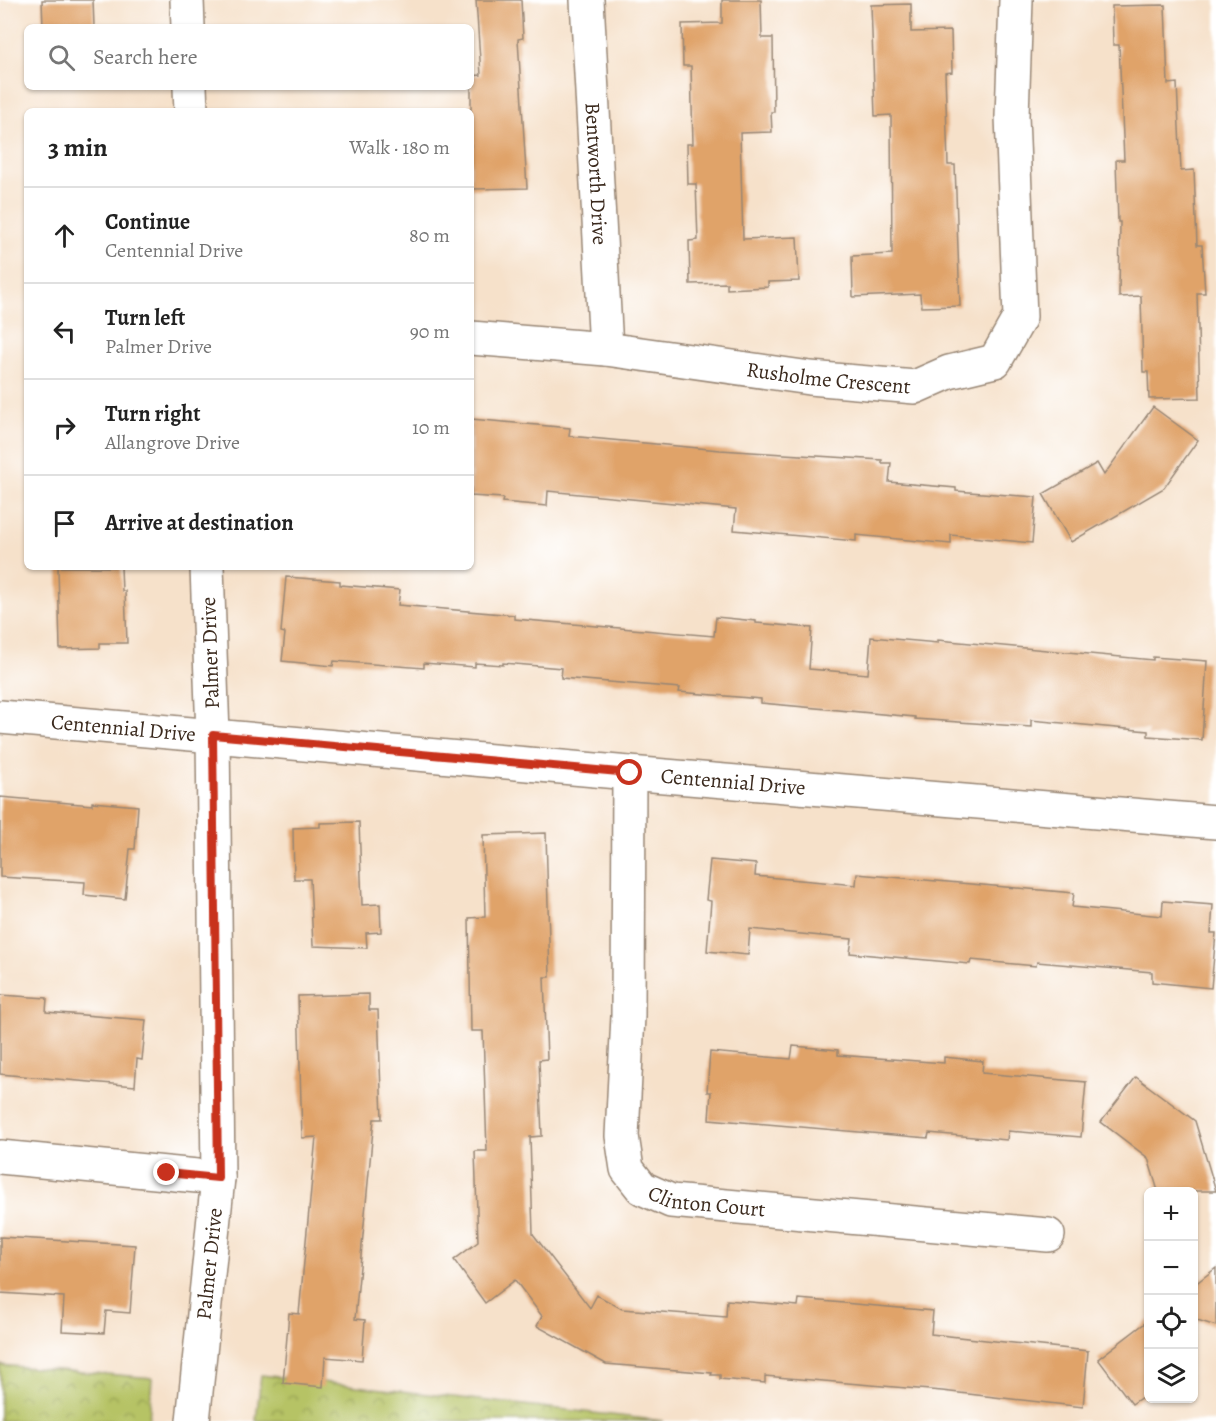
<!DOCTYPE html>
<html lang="en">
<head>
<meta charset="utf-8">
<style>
  body { margin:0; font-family:Alegreya,serif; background:#f6f6f6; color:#222 }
  .controls { position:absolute; right:18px; bottom:18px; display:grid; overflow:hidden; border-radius:9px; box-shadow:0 2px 4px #0004 }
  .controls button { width:54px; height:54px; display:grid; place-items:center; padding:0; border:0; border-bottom:2px solid #e0e0e0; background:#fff; color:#222; font:30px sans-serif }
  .stop { position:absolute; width:18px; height:18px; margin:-14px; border:4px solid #c8321e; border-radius:50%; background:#fff }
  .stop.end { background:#c8321e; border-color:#fff; box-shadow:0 2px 6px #0008 }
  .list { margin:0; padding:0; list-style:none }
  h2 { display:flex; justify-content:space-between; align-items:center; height:78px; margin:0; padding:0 24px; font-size:26px }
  h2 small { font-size:20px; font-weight:400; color:#767676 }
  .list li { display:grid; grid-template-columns:39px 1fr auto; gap:18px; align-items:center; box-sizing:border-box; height:96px; padding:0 24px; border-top:2px solid #e0e0e0 }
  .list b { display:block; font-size:22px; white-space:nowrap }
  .list p { margin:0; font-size:20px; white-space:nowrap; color:#767676 }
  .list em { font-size:20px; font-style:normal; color:#767676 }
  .icon { flex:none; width:33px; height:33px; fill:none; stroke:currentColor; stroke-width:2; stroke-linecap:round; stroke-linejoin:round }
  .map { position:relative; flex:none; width:1216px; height:1421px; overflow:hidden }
  .search { position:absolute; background:#fff; box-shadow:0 2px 4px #0004; left:24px; top:24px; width:450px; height:66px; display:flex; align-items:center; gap:15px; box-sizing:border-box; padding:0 21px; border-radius:9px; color:#767676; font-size:22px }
  .panel { position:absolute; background:#fff; box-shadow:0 2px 4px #0004; left:24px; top:108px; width:450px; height:462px; border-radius:9px }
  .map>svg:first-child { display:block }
  .park { fill:url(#park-crowns); stroke:#787642; stroke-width:1.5 }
  .building { fill:#e0a369 }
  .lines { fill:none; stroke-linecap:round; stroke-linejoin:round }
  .minor-casing { stroke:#988674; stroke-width:36 }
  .minor { stroke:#fff; stroke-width:33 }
  .route { stroke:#c8321e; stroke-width:8 }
  .labels { text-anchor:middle; stroke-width:4.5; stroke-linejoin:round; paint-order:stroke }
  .street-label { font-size:21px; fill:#3b2a1e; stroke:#fff }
</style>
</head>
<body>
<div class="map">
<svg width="1216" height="1421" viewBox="0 0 1216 1421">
  <defs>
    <pattern id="park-crowns" width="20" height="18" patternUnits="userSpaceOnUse" patternTransform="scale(1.5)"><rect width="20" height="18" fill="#b6c365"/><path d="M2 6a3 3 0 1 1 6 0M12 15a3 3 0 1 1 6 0" fill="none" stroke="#959f53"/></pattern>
  </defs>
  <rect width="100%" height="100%" fill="#fff"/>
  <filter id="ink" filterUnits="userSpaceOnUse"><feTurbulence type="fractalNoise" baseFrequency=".0167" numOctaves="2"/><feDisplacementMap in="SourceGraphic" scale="12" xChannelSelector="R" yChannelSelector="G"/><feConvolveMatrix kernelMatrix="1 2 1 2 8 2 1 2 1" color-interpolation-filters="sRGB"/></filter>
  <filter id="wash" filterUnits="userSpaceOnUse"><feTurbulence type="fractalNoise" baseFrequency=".008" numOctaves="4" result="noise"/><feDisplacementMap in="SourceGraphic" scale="24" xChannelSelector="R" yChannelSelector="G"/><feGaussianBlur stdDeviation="1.35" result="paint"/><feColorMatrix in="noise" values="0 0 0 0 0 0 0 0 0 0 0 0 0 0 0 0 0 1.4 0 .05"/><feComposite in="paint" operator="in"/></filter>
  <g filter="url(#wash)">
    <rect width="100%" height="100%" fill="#f6e1ca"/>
    <!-- park -->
    <g class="park">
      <path d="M 0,1365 L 152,1378 L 149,1421 L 0,1421 Z"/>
      <path d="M 261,1375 L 663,1421 L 256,1421 Z"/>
    </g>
    <g id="blocks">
      <!-- building -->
      <g class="building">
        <path d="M 42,0 L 93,0 L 94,27 L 43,27 Z"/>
        <path d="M 476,0 L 521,0 L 523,38 L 518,39 L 527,188 L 471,189 L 471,76 L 481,75 Z"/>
        <path d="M 722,0 L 761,0 L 762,38 L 773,38 L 774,112 L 771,112 L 772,132 L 740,133 L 743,239 L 797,237 L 799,281 L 768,282 L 768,287 L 727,289 L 727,283 L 690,284 L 689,241 L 698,240 L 696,184 L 688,184 L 687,144 L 693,144 L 691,66 L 683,66 L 682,24 L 722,23 Z"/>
        <path d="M 911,4 L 911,32 L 951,31 L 952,72 L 945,73 L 948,165 L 955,165 L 960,306 L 921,307 L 920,294 L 853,297 L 852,256 L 892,254 L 891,115 L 875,116 L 871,5 Z"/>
        <path d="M 1165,5 L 1168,84 L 1177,83 L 1181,171 L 1194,170 L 1197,245 L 1202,245 L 1205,293 L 1197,293 L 1200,398 L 1149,399 L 1148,372 L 1143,372 L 1141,296 L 1119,297 L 1120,222 L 1118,222 L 1116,160 L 1124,160 L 1119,45 L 1113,45 L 1112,6 Z"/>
        <path d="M 1153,407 L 1198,440 L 1164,488 L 1071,542 L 1043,494 L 1097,463 L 1104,475 Z"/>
        <path d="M 471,419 L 570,428 L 569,436 L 720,450 L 882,460 L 882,463 L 891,463 L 889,482 L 956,488 L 956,491 L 1036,497 L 1032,543 L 951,535 L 951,544 L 856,535 L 856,541 L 734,530 L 736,509 L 548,491 L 547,506 L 502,502 L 503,498 L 471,496 Z"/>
        <path d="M 58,567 L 121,567 L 122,591 L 125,591 L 127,643 L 100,643 L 100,648 L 60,649 Z"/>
        <path d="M 286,577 L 340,581 L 340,585 L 400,590 L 398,605 L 514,615 L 514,619 L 714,636 L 716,617 L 756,621 L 756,623 L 812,628 L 809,669 L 868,674 L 871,637 L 938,643 L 938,640 L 1153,660 L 1153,657 L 1207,661 L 1202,740 L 1148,736 L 1148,731 L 1031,720 L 1031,727 L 915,719 L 915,717 L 761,703 L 761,699 L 679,692 L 680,688 L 561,678 L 562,668 L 503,663 L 503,665 L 475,663 L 475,667 L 424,663 L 424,668 L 334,661 L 333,666 L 282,661 L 285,633 L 281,632 Z"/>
        <path d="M 0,797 L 92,805 L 92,802 L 138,806 L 135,849 L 130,849 L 125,899 L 84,895 L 85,882 L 0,877 Z"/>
        <path d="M 359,822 L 362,905 L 380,904 L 381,932 L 366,933 L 367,948 L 313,946 L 310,879 L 294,879 L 293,828 L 320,827 L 320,823 Z"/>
        <path d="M 546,833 L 550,977 L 544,977 L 547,1059 L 539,1060 L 542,1136 L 530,1137 L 533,1234 L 590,1308 L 597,1295 L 622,1309 L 726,1317 L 727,1300 L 798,1306 L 799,1299 L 933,1311 L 931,1334 L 1088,1351 L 1083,1407 L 942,1391 L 765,1376 L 765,1383 L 720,1379 L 720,1375 L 711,1375 L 712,1373 L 606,1364 L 537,1326 L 542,1316 L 515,1280 L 485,1303 L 454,1260 L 478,1242 L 475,1151 L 487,1151 L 483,1031 L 471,1031 L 469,918 L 485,917 L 483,835 Z"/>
        <path d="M 710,860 L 756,864 L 755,876 L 856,885 L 857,874 L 1074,893 L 1072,907 L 1162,916 L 1163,901 L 1213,905 L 1211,933 L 1216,933 L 1211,988 L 1152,982 L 1152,972 L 1037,962 L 1036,966 L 971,960 L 970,964 L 850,953 L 852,939 L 750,929 L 748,955 L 707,951 L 711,901 L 706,900 Z"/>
        <path d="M 369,994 L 369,1010 L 378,1010 L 382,1119 L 374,1119 L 355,1319 L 365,1320 L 362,1360 L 325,1357 L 323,1387 L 283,1383 L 289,1313 L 299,1314 L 316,1137 L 302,1138 L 298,996 Z"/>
        <path d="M 0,995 L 47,998 L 46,1012 L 146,1020 L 142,1060 L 137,1059 L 135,1086 L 0,1074 Z"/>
        <path d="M 793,1046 L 838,1050 L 838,1055 L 944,1063 L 944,1057 L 983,1061 L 982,1073 L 1086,1082 L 1081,1137 L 1008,1131 L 1007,1140 L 929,1133 L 928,1138 L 709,1119 L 711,1092 L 707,1092 L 710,1052 L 791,1059 Z"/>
        <path d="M 1136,1077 L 1195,1121 L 1216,1191 L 1158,1191 L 1148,1158 L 1101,1122 Z"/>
        <path d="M 0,1237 L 135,1245 L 130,1313 L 106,1311 L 104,1333 L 62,1331 L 64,1297 L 0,1293 Z"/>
        <path d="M 1216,1268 L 1216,1326 L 1194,1319 L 1194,1285 Z"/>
        <path d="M 1149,1320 L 1149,1392 L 1132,1404 L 1098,1359 Z"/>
      </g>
    </g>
  </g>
  <g filter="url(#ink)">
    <use href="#blocks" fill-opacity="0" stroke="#988674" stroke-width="1.5"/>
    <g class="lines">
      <!-- minor casing -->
      <g class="minor-casing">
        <g id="minor">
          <path d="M 187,0 L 188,27"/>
          <path id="s1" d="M 587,0 L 606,349"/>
          <path d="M 190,87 L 191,111"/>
          <path id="s2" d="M 471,338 L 606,349 L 810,378 L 915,387 L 949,372 L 995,361 L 1020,317 L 1012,116 L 1016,0"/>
          <path id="s3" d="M 0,717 L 629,773 L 1216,822"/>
          <path id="s4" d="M 629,773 L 628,1016 L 622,1136 L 627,1169 L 642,1188 L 671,1201 L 1048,1235"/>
          <path d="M 0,1157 L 218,1178"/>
          <path id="s5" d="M 193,1421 L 218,1178 L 213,735 L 207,567"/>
        </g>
      </g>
      <!-- minor -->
      <use href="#minor" class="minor"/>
    </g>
  </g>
  <g class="lines" filter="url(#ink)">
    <!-- route -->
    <path class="route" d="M 167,1173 L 218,1178 L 213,735 L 630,773"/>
  </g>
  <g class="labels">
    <!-- street labels -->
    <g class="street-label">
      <text dy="7" stroke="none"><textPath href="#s1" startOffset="174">Bentworth Drive</textPath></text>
      <text dy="7" stroke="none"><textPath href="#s2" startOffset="360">Rusholme Crescent</textPath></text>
      <text transform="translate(210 653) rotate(-92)" y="7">Palmer Drive</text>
      <text dy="7" stroke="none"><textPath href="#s3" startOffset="124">Centennial Drive</textPath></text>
      <text dy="7" stroke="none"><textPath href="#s3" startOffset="736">Centennial Drive</textPath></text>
      <text dy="7" stroke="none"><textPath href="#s4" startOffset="488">Clinton Court</textPath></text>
      <text dy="7" stroke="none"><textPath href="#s5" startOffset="158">Palmer Drive</textPath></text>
    </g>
  </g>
</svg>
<div class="controls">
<button>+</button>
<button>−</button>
<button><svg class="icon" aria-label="locate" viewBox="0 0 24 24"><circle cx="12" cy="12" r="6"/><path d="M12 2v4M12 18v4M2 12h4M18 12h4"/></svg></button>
<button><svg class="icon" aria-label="layers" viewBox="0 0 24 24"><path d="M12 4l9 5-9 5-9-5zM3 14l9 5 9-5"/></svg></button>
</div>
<div class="stop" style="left:630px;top:773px"></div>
<div class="stop end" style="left:167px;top:1173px"></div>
<div class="search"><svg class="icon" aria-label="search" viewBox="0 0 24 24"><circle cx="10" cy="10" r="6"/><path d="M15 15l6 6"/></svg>Search here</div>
<section class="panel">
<h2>3 min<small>Walk · 180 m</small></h2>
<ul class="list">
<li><svg class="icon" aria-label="ahead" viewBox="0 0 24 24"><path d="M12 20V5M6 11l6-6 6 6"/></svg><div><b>Continue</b><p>Centennial Drive</p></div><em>80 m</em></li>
<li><svg class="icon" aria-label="left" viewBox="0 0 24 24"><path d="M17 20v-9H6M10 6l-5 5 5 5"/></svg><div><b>Turn left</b><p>Palmer Drive</p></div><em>90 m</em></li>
<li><svg class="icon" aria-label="right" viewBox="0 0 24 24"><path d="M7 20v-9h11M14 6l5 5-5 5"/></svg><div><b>Turn right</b><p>Allangrove Drive</p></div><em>10 m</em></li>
<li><svg class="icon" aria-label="arrive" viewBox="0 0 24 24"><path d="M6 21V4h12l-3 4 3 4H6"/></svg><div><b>Arrive at destination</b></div></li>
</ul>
</section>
</div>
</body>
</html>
